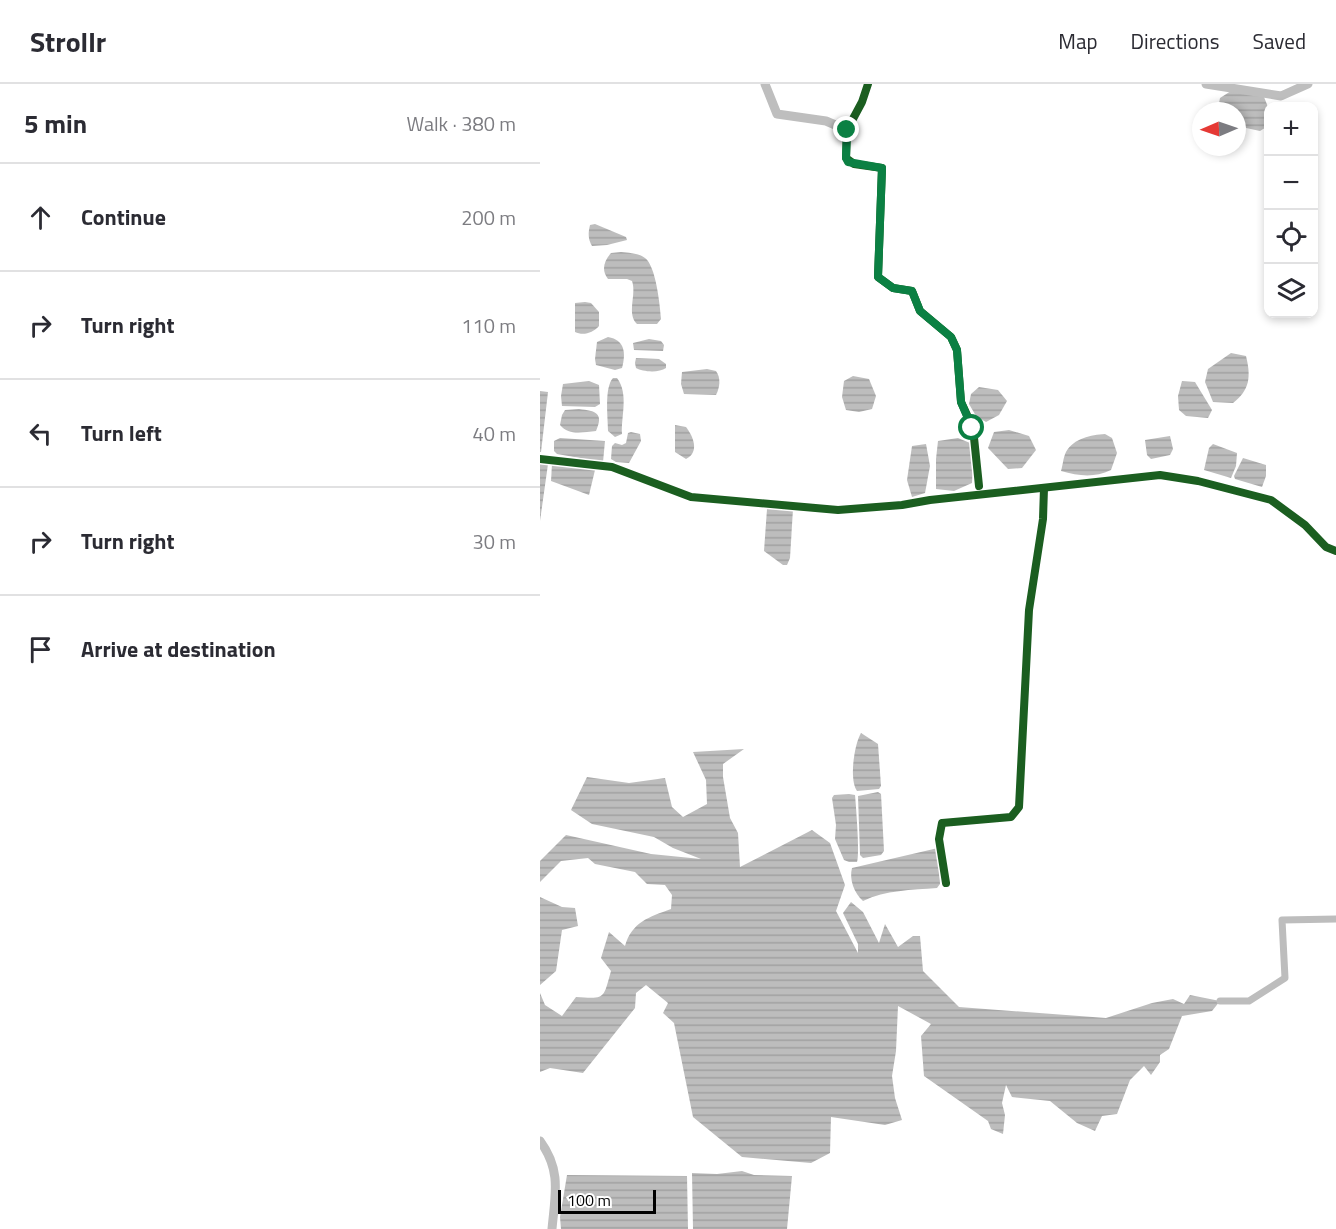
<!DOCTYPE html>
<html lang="en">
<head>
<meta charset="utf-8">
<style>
  body { margin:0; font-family:"Titillium Web",sans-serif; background:#f7f7f7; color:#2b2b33 }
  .controls { position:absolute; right:18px; top:18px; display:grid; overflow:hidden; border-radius:12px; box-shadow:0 3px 9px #0003 }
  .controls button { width:54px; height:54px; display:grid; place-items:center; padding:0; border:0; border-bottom:2px solid #e1e1e2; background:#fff; color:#2b2b33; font:30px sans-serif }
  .compass { position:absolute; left:652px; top:18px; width:54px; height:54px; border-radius:50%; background:#fff; box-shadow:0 3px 9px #0003; rotate:268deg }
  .scale { position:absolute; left:18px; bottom:15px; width:98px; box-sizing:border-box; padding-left:6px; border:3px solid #000; border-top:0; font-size:16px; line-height:21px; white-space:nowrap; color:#000; -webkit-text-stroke:4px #fff; paint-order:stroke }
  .stop { position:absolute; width:18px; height:18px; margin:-14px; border:4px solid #0b8043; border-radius:50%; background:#fff }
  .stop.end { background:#0b8043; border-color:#fff; box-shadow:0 2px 6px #0008 }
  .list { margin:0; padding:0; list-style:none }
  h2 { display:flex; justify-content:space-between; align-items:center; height:78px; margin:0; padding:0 24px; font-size:26px }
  h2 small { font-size:20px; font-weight:400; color:#7c7c81 }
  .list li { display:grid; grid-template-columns:39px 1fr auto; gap:18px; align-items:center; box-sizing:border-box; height:108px; padding:0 24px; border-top:2px solid #e1e1e2 }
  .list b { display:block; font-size:22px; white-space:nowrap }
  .list em { font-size:20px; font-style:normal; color:#7c7c81 }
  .icon { flex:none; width:33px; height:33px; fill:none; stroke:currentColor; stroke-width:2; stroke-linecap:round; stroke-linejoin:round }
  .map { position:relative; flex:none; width:796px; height:1145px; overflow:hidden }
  header { display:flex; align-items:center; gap:36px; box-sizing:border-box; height:84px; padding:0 30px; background:#fff; border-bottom:2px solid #e1e1e2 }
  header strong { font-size:28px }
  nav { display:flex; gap:33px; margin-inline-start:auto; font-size:21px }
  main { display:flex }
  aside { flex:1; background:#fff }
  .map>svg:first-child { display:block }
  .water { fill:url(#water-rules) }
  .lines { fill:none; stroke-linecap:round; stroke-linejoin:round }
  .canal { stroke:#bdbdbd; stroke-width:7 }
  .minor { stroke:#bebebe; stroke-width:9 }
  .cycleway-casing { stroke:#fff; stroke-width:11 }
  .cycleway { stroke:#1b5e20; stroke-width:8 }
  .route { stroke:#0b8043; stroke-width:8 }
</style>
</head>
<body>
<header>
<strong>Strollr</strong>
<nav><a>Map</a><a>Directions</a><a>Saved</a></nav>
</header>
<main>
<aside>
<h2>5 min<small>Walk · 380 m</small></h2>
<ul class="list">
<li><svg class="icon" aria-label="ahead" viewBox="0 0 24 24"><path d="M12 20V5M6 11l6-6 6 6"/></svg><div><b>Continue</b></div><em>200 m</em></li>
<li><svg class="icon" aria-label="right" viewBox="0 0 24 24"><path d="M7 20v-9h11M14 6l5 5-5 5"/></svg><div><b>Turn right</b></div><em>110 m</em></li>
<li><svg class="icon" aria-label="left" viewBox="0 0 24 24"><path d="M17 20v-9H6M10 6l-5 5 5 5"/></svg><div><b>Turn left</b></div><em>40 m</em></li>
<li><svg class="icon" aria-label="right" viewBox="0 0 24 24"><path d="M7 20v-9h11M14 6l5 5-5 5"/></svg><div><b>Turn right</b></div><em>30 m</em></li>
<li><svg class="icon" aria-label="arrive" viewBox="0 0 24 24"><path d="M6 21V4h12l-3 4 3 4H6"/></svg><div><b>Arrive at destination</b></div></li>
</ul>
</aside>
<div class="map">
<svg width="796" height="1145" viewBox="0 0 796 1145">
  <defs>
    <pattern id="water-rules" width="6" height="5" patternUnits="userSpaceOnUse" patternTransform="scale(1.5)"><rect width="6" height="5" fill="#bdbdbd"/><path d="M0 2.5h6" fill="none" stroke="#a1a1a1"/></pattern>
  </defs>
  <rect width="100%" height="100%" fill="#fff"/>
  <!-- water -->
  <g class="water">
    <path d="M 691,7 L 724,13 L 728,23 L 728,42 L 720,47 L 697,42 L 697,27 L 680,27 L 678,24 L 680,14 Z"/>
    <path d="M 55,140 L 86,153 L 87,156 L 67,161 L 52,162 C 48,155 48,149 50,141 Z"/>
    <path d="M 81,168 C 89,169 99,169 105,174 C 116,182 120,221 121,235 L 117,240 L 97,240 C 86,229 97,211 92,197 L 87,195 L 68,195 C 61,186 64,177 71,169 Z"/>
    <path d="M 45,218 L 51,219 L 59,228 L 59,242 C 53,249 43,252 35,248 L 35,219 Z"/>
    <path d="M 68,253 C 85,256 86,269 82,284 L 75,286 L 56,281 L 55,275 L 57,258 Z"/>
    <path d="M 109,255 L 121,257 L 124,261 L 123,267 L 94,266 L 93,259 Z"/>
    <path d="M 691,269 L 706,272 C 711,292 710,306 693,319 L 673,318 L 665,298 L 668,285 Z"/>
    <path d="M 96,274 L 119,275 L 126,280 L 126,284 C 119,289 103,288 96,284 L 95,279 Z"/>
    <path d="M 167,285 L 176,287 C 181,294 180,303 176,311 L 144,310 L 141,300 L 142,288 Z"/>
    <path d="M 313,292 L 329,295 L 336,312 L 332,325 L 319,328 L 306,326 L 302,313 L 304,297 Z"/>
    <path d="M 73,294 L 77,294 C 89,310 81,332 82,350 L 75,353 L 68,347 C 68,333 64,304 73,294 Z"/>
    <path d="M 49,297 L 59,301 L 60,320 L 55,323 L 22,322 L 21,312 L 23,300 Z"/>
    <path d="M 642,297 L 655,298 L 672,326 L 668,334 L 646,332 L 639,326 L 638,312 Z"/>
    <path d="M 439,303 L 458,306 L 467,317 L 459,331 L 446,338 L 436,332 L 429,320 L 431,310 Z"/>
    <path d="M 0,307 L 8,308 L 1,368 L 0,368 Z"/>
    <path d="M 39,325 C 56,327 64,329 56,347 C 43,348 29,352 20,341 L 22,331 L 25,326 Z"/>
    <path d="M 135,341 L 146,343 C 153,352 160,368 146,375 L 135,368 Z"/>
    <path d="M 469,346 L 489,352 L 496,366 L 482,384 L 468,385 L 448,364 L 454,348 Z"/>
    <path d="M 91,348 L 100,350 L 101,357 L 89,379 L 76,378 L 71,375 L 72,362 L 75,359 L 82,361 L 86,359 L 88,349 Z"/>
    <path d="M 565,350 L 572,354 L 577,369 L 571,386 C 554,394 539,392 521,387 C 523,381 523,374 526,368 C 534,354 551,351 565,350 Z"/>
    <path d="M 630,352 L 633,365 L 630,371 L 611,375 L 607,371 L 605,356 Z"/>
    <path d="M 20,354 L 65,357 L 63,378 L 17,370 L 14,367 L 14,357 Z"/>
    <path d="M 418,354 L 430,359 L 433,384 L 432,399 L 414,407 L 396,405 L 396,375 L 398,357 Z"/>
    <path d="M 386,360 L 390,382 L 385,409 L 372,413 L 367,396 L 372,362 Z"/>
    <path d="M 673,360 L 697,369 L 696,382 L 691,394 L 664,386 L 669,364 Z"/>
    <path d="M 703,374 L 726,381 L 726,392 L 722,403 L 695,395 L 694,392 Z"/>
    <path d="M 0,379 L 8,380 L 0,437 Z"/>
    <path d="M 12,380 L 55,386 L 49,411 L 11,397 Z"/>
    <path d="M 227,425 L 253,425 L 250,474 L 247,481 L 243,481 L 224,467 Z"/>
    <path d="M 321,649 L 338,660 L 341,702 L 339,705 L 317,707 C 309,696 314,661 321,649 Z"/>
    <path d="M 204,665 L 183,680 L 183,693 L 190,734 L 198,749 L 200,783 L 272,746 L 290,759 L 305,801 L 296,827 L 318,869 L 318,860 L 303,829 L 311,818 L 323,828 L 339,859 L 345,840 L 358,863 L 373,852 L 380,852 L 383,887 L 419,923 L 566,934 L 612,919 L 633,915 L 644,920 L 650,911 L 680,917 L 672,927 L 642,932 L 629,965 L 620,971 L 620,978 L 611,991 L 604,982 L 590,996 L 577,1030 L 562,1032 L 555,1047 L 537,1039 L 510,1017 L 472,1013 L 466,1001 L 462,1019 L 465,1031 L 463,1050 L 451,1045 L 448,1037 L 384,992 L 381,952 L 391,940 L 358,922 L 356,967 L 352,992 L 355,1014 L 362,1036 L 345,1041 L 291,1033 L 290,1069 L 271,1079 L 202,1073 L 153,1033 L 134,939 L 123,929 L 128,919 L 106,901 L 96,909 L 95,924 L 43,989 L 10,984 L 0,988 L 0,909 L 5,921 L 22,932 L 36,913 C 66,915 63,915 71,887 L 61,874 L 69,848 L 85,862 C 92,838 109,833 131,825 L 132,811 L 125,801 L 107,800 L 95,788 L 55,780 L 48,774 L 21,777 L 0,798 L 0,777 L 26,751 L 111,770 L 161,775 L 133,764 L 114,753 L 52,740 L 31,726 L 47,693 L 89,699 L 125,694 L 132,723 L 143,733 L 167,720 L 166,696 L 153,668 Z"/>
    <path d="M 338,708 L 341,710 L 344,767 L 341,771 L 323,774 L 320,771 L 318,712 Z"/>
    <path d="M 309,710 L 315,711 C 316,722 320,772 317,778 L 309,778 L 304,776 L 295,755 L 296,741 L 292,714 L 294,711 Z"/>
    <path d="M 398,764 L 400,800 L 397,804 C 371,806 346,806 323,817 C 314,809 309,795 312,784 Z"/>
    <path d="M 0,813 L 22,823 L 35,824 L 38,842 L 22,846 L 16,887 L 0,901 Z"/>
    <path d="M 202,1087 L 214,1091 L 252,1092 L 247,1145 L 153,1145 L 152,1089 L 177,1090 Z"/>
    <path d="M 27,1091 L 147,1092 L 148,1145 L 21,1145 L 20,1133 Z"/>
  </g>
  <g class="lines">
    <!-- canal -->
    <path class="canal" d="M 680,917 L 709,917 L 745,894 L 742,836 L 796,835"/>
    <!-- minor -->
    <g class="minor">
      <path d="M 225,0 L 237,30 L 286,37 L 307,46"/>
      <path d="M 328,0 L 322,18 L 307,46 L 306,74 L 314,80 L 342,84 L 338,193 L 353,204 L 372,207 L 380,227 L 411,253 L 417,266 L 421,318 L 433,344 L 439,402"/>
      <path d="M 666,0 L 741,12 L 768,0"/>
      <path d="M 0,375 L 72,383 L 151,413 L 298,426 L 362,421 L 390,416 L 620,391 L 658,397 L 731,416 L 765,441 L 786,463 L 796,467"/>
      <path d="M 406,799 L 399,755 L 402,739 L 471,733 L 479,723 L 489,526 L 503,435 L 504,404"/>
      <path d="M 0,1057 C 22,1087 15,1111 12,1145"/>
    </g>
    <!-- cycleway casing -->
    <g class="cycleway-casing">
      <g id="cycleway">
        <path d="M 328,0 L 322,18 L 307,46 L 306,74 L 314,80 L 342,84 L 338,193 L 353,204 L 372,207 L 380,227 L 411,253 L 417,266 L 421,318 L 433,344 L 439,402"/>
        <path d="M 0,375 L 72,383 L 151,413 L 298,426 L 362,421 L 390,416 L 620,391 L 658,397 L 731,416 L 765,441 L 786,463 L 796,467"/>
        <path d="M 406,799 L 399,755 L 402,739 L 471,733 L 479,723 L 489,526 L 503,435 L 504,404"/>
      </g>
    </g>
    <!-- cycleway -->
    <use href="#cycleway" class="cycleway"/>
  </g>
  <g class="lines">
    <!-- route -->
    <path class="route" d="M 307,46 L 306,74 L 308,78 L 342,84 L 338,193 L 353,204 L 372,207 L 380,227 L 411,253 L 417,266 L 421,318 L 432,344"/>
  </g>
</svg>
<div class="controls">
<button>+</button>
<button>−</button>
<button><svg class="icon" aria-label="locate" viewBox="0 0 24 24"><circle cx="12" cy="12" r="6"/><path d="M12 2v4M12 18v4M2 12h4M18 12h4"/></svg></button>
<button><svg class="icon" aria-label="layers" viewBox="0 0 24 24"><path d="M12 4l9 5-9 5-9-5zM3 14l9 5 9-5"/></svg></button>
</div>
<svg class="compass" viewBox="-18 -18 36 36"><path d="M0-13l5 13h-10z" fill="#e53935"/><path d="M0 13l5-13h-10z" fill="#7c7c81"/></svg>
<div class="scale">100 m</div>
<div class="stop" style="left:432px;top:344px"></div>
<div class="stop end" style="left:307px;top:46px"></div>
</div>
</main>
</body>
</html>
